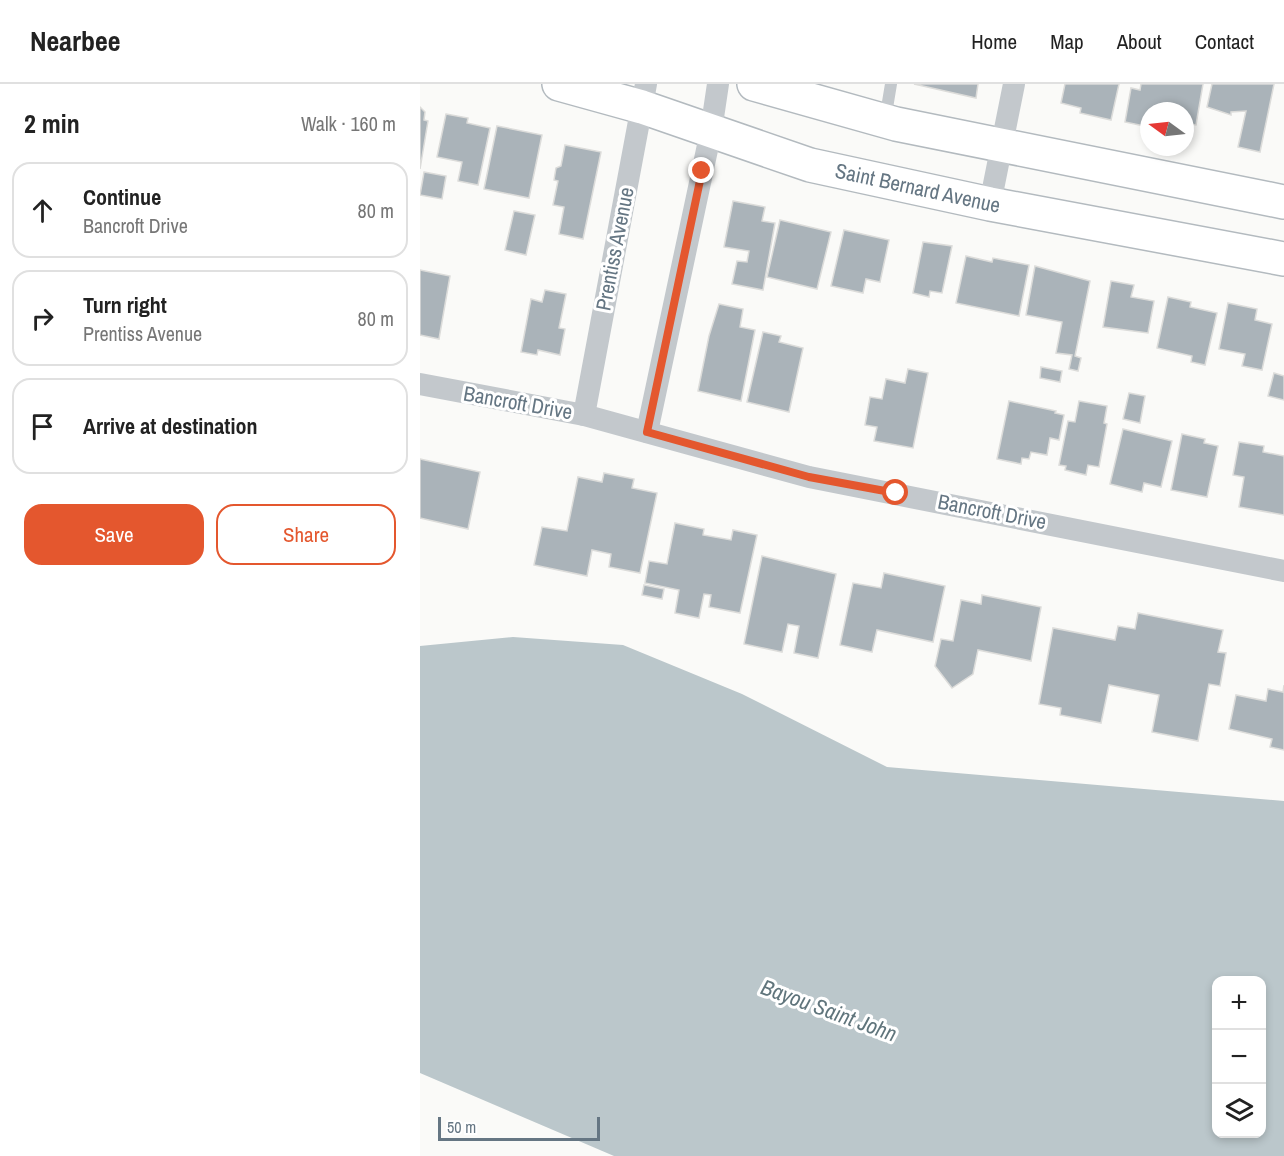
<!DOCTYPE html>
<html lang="en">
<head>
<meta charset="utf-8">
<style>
  body { margin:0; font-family:"Archivo Narrow",sans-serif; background:#f6f6f6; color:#222 }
  .controls { position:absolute; right:18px; bottom:18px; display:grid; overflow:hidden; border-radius:12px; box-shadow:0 3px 9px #0003 }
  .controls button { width:54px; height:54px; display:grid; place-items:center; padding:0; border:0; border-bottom:2px solid #e0e0e0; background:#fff; color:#222; font:30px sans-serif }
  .compass { position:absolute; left:720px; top:18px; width:54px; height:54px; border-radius:50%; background:#fff; box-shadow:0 3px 9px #0003; rotate:285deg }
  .scale { position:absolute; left:18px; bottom:15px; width:162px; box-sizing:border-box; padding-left:6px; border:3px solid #657683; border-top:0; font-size:16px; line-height:21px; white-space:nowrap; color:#657683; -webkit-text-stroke:4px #fff; paint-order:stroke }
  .stop { position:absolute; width:18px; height:18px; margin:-14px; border:4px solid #e4572e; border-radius:50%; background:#fff }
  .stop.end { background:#e4572e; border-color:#fff; box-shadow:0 2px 6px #0008 }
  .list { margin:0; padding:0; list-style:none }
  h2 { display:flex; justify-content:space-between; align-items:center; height:78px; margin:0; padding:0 24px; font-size:26px }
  h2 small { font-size:20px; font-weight:400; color:#767676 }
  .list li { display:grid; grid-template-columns:39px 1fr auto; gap:18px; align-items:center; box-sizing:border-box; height:96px; margin:0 12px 12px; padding:0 12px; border:2px solid #e0e0e0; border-radius:18px }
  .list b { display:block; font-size:22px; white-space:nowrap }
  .list p { margin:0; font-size:20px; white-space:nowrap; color:#767676 }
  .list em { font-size:20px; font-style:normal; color:#767676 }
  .actions { display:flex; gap:12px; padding:18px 24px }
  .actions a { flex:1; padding:14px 0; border:2px solid #e4572e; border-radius:18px; text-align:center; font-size:21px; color:#e4572e }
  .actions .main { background:#e4572e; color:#fff }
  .icon { flex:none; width:33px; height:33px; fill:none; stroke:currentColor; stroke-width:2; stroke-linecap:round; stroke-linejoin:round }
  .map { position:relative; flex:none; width:864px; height:1072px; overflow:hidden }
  header { display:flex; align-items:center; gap:36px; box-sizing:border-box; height:84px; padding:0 30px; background:#fff; border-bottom:2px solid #e0e0e0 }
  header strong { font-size:28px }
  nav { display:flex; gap:33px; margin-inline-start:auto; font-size:21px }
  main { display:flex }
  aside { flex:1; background:#fff }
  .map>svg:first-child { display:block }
  .water { fill:#bbc7cb; fill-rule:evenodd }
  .building { fill:#aab3b9; stroke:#dcdcda; stroke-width:1.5 }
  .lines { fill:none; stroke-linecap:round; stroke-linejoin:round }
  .secondary-casing { stroke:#b3babf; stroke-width:36 }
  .lane { stroke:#c3c8cc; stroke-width:12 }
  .street { stroke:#c3c8cc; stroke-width:22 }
  .secondary { stroke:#fff; stroke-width:33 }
  .route { stroke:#e4572e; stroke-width:8 }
  .labels { text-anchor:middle; stroke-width:6; stroke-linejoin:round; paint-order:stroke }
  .street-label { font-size:21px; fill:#657683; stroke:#fff }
  .water-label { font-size:22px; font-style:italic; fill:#60757c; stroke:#fff }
</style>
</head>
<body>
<header>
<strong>Nearbee</strong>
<nav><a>Home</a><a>Map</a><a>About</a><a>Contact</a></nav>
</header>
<main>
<aside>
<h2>2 min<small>Walk · 160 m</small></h2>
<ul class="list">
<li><svg class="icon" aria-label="ahead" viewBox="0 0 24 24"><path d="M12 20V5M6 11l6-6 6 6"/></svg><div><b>Continue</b><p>Bancroft Drive</p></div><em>80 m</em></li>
<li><svg class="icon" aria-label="right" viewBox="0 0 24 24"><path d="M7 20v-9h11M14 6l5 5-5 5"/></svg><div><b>Turn right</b><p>Prentiss Avenue</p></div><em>80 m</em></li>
<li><svg class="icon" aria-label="arrive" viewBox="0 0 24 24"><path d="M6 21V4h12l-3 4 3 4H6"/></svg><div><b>Arrive at destination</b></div></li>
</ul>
<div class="actions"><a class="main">Save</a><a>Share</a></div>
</aside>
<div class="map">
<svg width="864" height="1072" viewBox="0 0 864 1072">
  <rect width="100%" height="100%" fill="#fafaf8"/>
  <!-- water -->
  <path class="water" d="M 93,553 L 203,561 L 322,610 L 467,683 L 864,717 L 864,1072 L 194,1072 L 0,989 L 0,562 ZM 796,896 L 842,896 L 842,1050 L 796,1050 Z"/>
  <!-- building -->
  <g class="building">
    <path d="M 494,0 L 558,0 L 556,14 Z"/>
    <path d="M 645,0 L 699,0 L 691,36 L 660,29 L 661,24 L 641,19 Z"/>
    <path d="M 721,0 L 783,0 L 776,41 L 765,39 L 765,27 L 729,27 L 729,43 L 705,38 L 711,4 L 720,6 Z"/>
    <path d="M 792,0 L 854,0 L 840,68 L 818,63 L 826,27 L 811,28 L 811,31 L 787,23 Z"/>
    <path d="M 0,23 L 5,28 L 4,36 L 8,37 L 0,85 Z"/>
    <path d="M 26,30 L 48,34 L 47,39 L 70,44 L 58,101 L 38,97 L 42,78 L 17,73 Z"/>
    <path d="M 77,42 L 122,51 L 109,114 L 64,105 Z"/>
    <path d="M 145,61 L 181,68 L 163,155 L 139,150 L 144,123 L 133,121 L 138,97 L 134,96 L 136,84 L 141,82 Z"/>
    <path d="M 4,88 L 26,92 L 22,115 L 0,111 Z"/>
    <path d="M 313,117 L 345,123 L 342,137 L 355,139 L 343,206 L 312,200 L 317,177 L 327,178 L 329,167 L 304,163 Z"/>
    <path d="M 94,127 L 115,131 L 106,171 L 85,166 Z"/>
    <path d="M 360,136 L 411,148 L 397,205 L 347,193 Z"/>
    <path d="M 424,146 L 469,156 L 460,198 L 446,195 L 443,209 L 411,202 Z"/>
    <path d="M 503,158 L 532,162 L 522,209 L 510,207 L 509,213 L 493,209 Z"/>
    <path d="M 546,172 L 572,178 L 573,174 L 609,181 L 599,232 L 536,219 Z"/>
    <path d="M 615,182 L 670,197 L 655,272 L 661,274 L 658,287 L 649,285 L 652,271 L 636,269 L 642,238 L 606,231 Z"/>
    <path d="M 0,186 L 30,192 L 19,255 L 0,251 Z"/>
    <path d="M 691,197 L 714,201 L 711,213 L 734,217 L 728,249 L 683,243 Z"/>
    <path d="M 125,206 L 146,210 L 139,244 L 145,245 L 140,271 L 118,266 L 117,271 L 101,268 L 111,215 L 122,218 Z"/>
    <path d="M 748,213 L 771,218 L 770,223 L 797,229 L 785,281 L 771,278 L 772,272 L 737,264 Z"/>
    <path d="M 808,219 L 837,225 L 835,236 L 852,240 L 842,286 L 822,282 L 825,270 L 799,265 Z"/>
    <path d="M 299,220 L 323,225 L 320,243 L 335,246 L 321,317 L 278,307 L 289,252 Z"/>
    <path d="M 343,248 L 361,252 L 359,258 L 383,264 L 369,328 L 327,318 Z"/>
    <path d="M 621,283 L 642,287 L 640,298 L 620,294 Z"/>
    <path d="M 488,285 L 508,289 L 493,364 L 454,357 L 457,343 L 445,341 L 450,313 L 462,315 L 466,295 L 485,299 Z"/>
    <path d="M 854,289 L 864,292 L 864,316 L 848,312 Z"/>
    <path d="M 709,309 L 725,312 L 720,339 L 703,335 Z"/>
    <path d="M 589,317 L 636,327 L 635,329 L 644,331 L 639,356 L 630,354 L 627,371 L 611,368 L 609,375 L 602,374 L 601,380 L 577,375 Z"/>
    <path d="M 659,317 L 687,322 L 684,339 L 687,340 L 679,383 L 668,381 L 666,391 L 645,386 L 646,382 L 639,381 L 648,337 L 655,338 Z"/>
    <path d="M 703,345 L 752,357 L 741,403 L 724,399 L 722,408 L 690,400 Z"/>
    <path d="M 762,350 L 785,355 L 784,359 L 798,362 L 787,413 L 751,406 Z"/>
    <path d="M 819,358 L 844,362 L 843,368 L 864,372 L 864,431 L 819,423 L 824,393 L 813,391 Z"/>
    <path d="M 0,375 L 60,388 L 48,445 L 0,434 Z"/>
    <path d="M 184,389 L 214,395 L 212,404 L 237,409 L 220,489 L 189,483 L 191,470 L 172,466 L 167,492 L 114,481 L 122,443 L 147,447 L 158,393 L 182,398 Z"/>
    <path d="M 255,439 L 284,445 L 283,451 L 311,456 L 313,446 L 337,451 L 320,529 L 289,523 L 291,511 L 284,510 L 279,534 L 255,529 L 259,506 L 225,499 L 229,477 L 247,480 Z"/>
    <path d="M 342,472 L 416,490 L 398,574 L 374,569 L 379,542 L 368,540 L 362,568 L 324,560 Z"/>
    <path d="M 464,489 L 525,502 L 513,558 L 457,546 L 452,568 L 420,561 L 433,499 L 461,504 Z"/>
    <path d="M 224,501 L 244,505 L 242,515 L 222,511 Z"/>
    <path d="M 562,511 L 621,523 L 611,577 L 558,566 L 553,590 L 532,604 L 515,582 L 521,555 L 533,557 L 541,516 L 561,520 Z"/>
    <path d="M 718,529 L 803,546 L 798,568 L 806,569 L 800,602 L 789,600 L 778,657 L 732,648 L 739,611 L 689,601 L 681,639 L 640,631 L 641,624 L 619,620 L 633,544 L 695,556 L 698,542 L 715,545 Z"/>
    <path d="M 864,601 L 864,666 L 850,663 L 852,655 L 809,645 L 816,611 L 846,617 L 848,605 L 863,608 Z"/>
  </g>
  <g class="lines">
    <!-- secondary casing -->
    <g class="secondary-casing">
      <g id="secondary">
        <path id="s1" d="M 139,0 L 222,23 L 390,81 L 570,120 L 864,175"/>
        <path d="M 334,0 L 476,40 L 864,118"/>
      </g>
    </g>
    <!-- lane -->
    <path class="lane" d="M 465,36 L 471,0"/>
    <!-- street -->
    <g class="street">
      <path d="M 570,120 L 594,0"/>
      <path d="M 0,300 L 164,331 L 389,393 L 864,487"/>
      <path d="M 164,331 L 226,0"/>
      <path d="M 227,348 L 291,47 L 298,0"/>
    </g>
    <!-- secondary -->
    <use href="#secondary" class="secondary"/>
  </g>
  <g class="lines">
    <!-- route -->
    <path class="route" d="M 282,87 L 227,348 L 389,393 L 476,409"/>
  </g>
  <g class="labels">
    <!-- street labels -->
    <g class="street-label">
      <text dy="7" stroke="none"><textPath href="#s1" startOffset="374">Saint Bernard Avenue</textPath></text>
      <text transform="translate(195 165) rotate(-79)" y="7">Prentiss Avenue</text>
      <text transform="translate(98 319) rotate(10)" y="7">Bancroft Drive</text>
      <text transform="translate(572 428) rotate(11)" y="7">Bancroft Drive</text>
    </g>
    <!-- water labels -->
    <g class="water-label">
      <text transform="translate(409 926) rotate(20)" y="8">Bayou Saint John</text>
    </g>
  </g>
</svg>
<div class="controls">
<button>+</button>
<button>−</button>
<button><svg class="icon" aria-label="layers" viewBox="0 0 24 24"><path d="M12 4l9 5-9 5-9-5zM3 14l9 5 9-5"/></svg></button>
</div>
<svg class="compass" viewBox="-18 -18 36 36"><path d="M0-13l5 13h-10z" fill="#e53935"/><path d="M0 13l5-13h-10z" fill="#767676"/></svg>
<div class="scale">50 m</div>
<div class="stop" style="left:476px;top:409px"></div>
<div class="stop end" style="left:282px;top:87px"></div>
</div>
</main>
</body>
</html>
